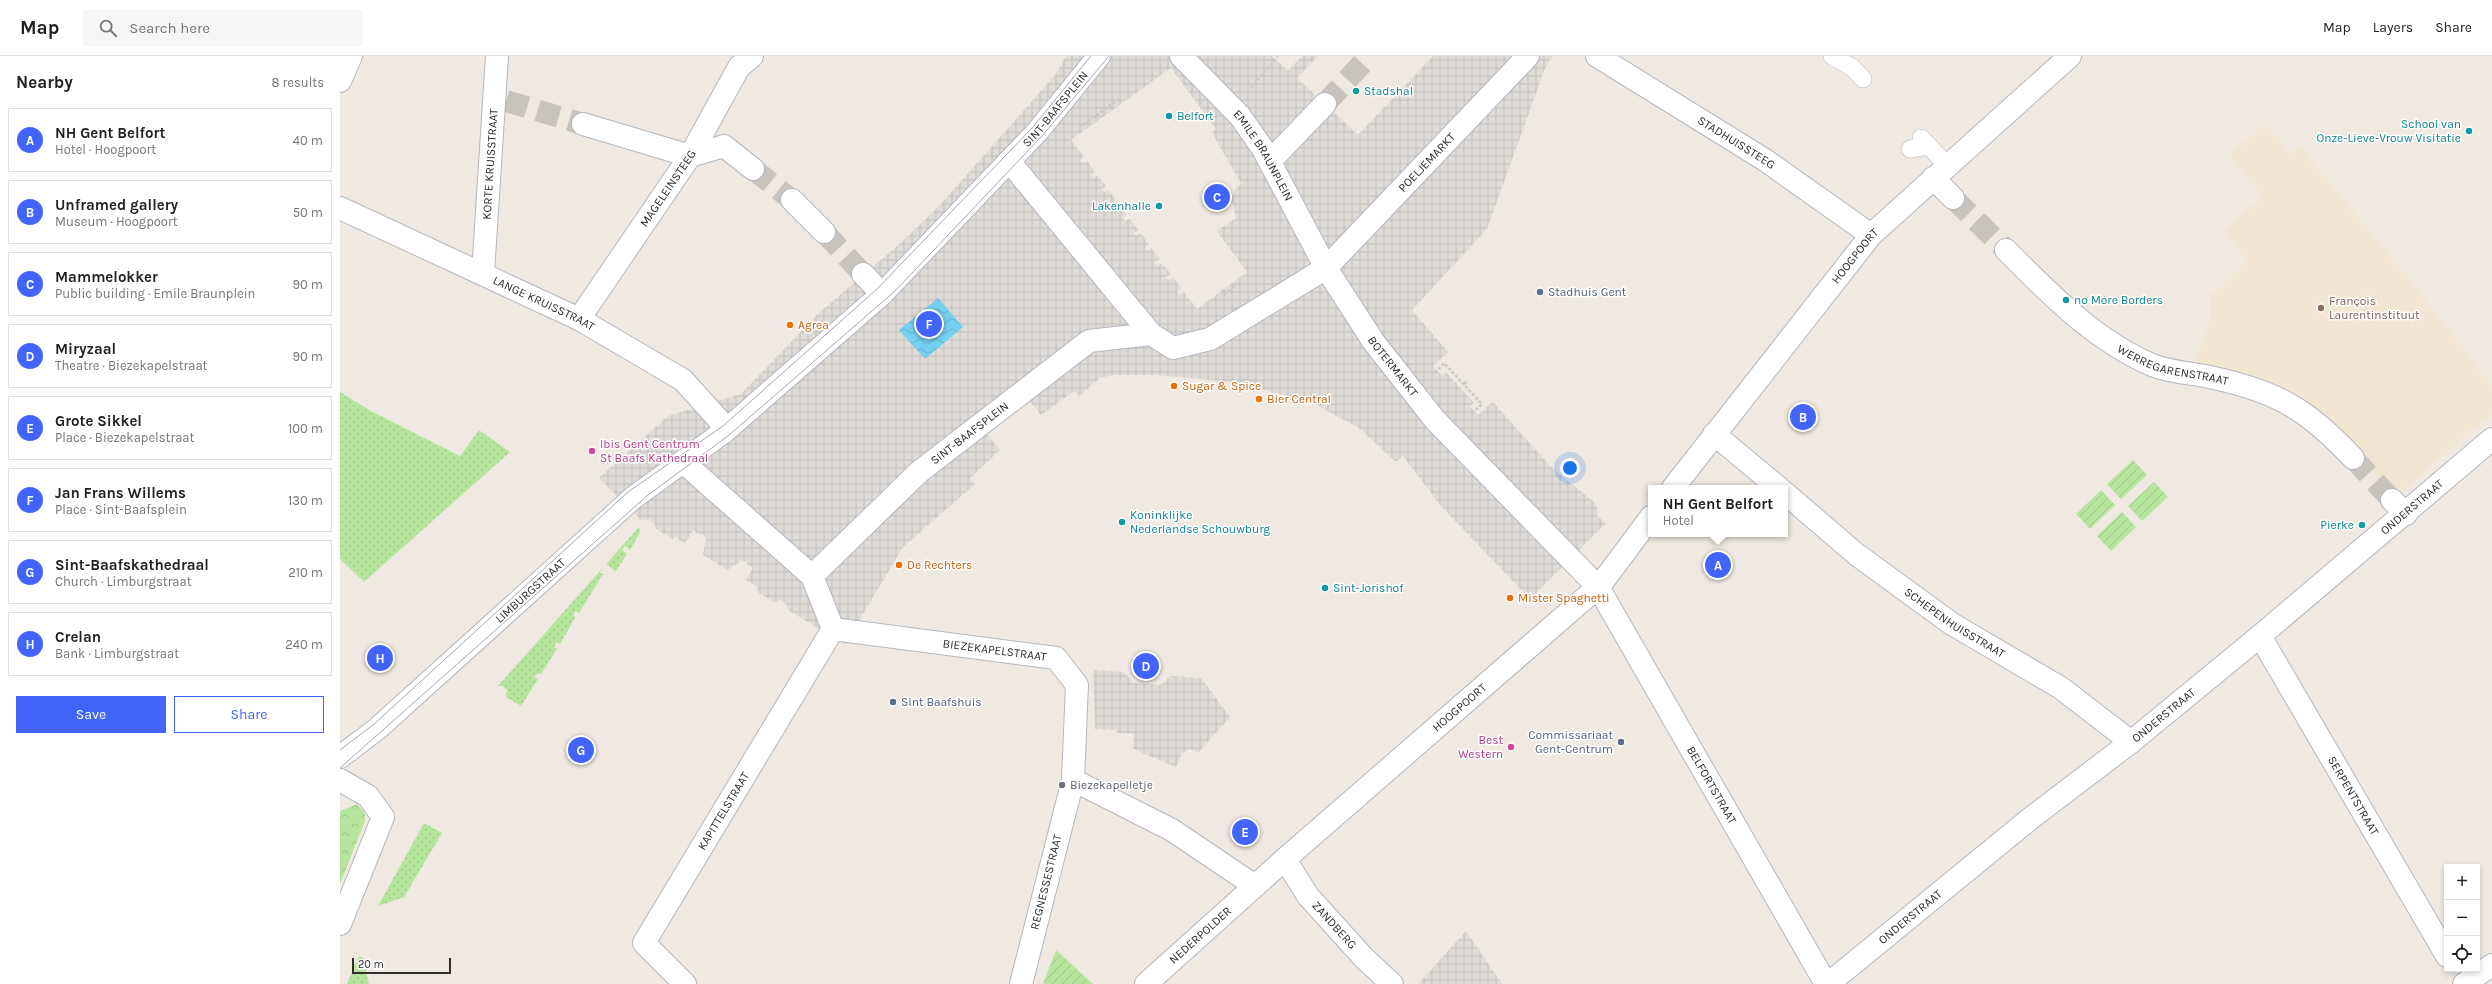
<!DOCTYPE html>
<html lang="en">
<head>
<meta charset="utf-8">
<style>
  body { margin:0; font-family:Karla,sans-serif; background:#f6f6f6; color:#202124 }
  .controls { position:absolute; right:12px; bottom:12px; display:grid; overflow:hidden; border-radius:0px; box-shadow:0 2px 6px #0003 }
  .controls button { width:36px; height:36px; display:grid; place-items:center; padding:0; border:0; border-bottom:1px solid #e0e0e0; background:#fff; color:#202124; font:20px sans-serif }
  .scale { position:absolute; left:12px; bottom:10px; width:99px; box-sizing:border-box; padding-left:4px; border:2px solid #2e2e2e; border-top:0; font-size:11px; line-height:14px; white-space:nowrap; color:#2e2e2e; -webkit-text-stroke:3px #fff; paint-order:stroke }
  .you { position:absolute; left:1230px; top:412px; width:14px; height:14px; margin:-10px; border:3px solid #fff; border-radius:50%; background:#1a73e8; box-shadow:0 0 0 6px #1a73e833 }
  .badge { display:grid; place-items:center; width:26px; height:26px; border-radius:50%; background:#4264fb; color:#fff; font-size:13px; font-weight:700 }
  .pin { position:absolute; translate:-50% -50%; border:2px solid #fff; box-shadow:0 1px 4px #0006 }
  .popup { position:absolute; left:1308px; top:429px; width:140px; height:52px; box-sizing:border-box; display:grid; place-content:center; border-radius:0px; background:#fff; filter:drop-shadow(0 1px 3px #0005); font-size:13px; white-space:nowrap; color:#757577 }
  .popup b { font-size:15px; color:#202124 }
  .popup::after { content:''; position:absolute; left:50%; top:100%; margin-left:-8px; border:8px solid transparent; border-top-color:#fff }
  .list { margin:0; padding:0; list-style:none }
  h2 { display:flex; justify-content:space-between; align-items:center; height:52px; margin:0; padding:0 16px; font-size:17px }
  h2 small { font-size:13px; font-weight:400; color:#757577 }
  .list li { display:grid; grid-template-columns:26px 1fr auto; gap:12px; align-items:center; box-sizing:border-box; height:64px; margin:0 8px 8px; padding:0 8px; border:1px solid #e0e0e0; border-radius:0px }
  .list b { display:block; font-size:15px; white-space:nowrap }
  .list p { margin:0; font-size:13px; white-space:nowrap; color:#757577 }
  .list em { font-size:13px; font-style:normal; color:#757577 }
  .actions { display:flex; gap:8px; padding:12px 16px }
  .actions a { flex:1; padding:9px 0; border:1px solid #4264fb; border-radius:0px; text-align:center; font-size:14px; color:#4264fb }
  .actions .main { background:#4264fb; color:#fff }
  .icon { flex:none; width:22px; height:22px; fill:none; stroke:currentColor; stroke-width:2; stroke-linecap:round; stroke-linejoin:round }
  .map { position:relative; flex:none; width:2152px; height:928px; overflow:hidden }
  header { display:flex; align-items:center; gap:24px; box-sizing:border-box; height:56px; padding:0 20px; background:#fff; border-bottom:1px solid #e0e0e0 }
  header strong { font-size:19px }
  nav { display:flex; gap:22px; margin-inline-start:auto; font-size:14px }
  .search { width:280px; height:36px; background:#f6f6f6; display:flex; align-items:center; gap:10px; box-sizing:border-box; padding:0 14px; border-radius:0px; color:#757577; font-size:15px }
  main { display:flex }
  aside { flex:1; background:#fff }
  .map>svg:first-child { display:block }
  .education { fill:#f0e6d1 }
  .grass { fill:url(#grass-dots) }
  .forest { fill:url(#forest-crowns) }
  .garden { fill:url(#garden-furrows) }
  .plaza { fill:url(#plaza-grid); fill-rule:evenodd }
  .water { fill:url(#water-waves) }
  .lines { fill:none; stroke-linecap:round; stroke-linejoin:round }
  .street-tunnel { stroke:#c8c4bd; stroke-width:22; stroke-dasharray:22 11; stroke-linecap:butt }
  .lane-casing { stroke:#b4b7c1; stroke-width:18 }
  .street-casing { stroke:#b4b7c1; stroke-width:24 }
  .path { stroke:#c9c9c9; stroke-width:2.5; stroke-dasharray:3 2; stroke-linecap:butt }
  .lane { stroke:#fff; stroke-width:17 }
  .street { stroke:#fff; stroke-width:22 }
  .tram { stroke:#a3a6b8; stroke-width:1 }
  .culture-dot { fill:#0f9aa8; stroke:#fff; stroke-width:1.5 }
  .service-dot { fill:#5c6f8a; stroke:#fff; stroke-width:1.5 }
  .education-dot { fill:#8d6e63; stroke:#fff; stroke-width:1.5 }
  .food-dot { fill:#e8710a; stroke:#fff; stroke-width:1.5 }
  .hotel-dot { fill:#d1479c; stroke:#fff; stroke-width:1.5 }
  .worship-dot { fill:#6b7280; stroke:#fff; stroke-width:1.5 }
  .labels { text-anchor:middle; stroke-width:3; stroke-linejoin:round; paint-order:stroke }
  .culture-label { font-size:12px; fill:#0d838f; stroke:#fff; text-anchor:start }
  .street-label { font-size:12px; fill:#2e2e2e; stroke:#fff }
  .service-label { font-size:12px; fill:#4e5e75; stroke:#fff; text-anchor:start }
  .education-label { font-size:12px; fill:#785e54; stroke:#fff; text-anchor:start }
  .food-label { font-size:12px; fill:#c56008; stroke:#fff; text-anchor:start }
  .hotel-label { font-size:12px; fill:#b23c85; stroke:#fff; text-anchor:start }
  .worship-label { font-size:12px; fill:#5b616d; stroke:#fff; text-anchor:start }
</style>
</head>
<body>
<header>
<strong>Map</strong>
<div class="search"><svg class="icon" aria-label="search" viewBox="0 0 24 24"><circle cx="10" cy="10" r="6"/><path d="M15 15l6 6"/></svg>Search here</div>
<nav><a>Map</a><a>Layers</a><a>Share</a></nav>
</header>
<main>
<aside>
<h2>Nearby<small>8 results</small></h2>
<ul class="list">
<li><span class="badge">A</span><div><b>NH Gent Belfort</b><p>Hotel · Hoogpoort</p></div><em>40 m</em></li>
<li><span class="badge">B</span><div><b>Unframed gallery</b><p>Museum · Hoogpoort</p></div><em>50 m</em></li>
<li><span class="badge">C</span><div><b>Mammelokker</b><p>Public building · Emile Braunplein</p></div><em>90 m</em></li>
<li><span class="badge">D</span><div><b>Miryzaal</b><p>Theatre · Biezekapelstraat</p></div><em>90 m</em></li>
<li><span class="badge">E</span><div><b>Grote Sikkel</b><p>Place · Biezekapelstraat</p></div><em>100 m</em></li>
<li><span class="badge">F</span><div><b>Jan Frans Willems</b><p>Place · Sint-Baafsplein</p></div><em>130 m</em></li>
<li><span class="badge">G</span><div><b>Sint-Baafskathedraal</b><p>Church · Limburgstraat</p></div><em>210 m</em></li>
<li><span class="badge">H</span><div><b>Crelan</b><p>Bank · Limburgstraat</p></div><em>240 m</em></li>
</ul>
<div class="actions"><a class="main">Save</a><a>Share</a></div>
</aside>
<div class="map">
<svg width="2152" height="928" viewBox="0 0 2152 928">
  <defs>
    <pattern id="grass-dots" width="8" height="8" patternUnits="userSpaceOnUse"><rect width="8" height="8" fill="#b6e59e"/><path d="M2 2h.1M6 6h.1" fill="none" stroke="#9dc588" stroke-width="1.8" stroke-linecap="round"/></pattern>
    <pattern id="forest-crowns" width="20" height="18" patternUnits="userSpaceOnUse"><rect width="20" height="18" fill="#b6e59e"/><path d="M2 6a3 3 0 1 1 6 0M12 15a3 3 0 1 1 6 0" fill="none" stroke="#9dc588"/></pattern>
    <pattern id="garden-furrows" width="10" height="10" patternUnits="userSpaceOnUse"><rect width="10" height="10" fill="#b6e59e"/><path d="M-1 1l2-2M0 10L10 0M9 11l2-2" fill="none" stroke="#9dc588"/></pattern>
    <pattern id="plaza-grid" width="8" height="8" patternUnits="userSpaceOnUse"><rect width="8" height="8" fill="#dfdcd8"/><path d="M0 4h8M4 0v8" fill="none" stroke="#c0bdba"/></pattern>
    <pattern id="water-waves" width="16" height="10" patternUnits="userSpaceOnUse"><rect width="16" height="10" fill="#75cff0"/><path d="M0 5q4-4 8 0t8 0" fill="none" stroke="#66b2ce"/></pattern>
  </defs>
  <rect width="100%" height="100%" fill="#efe9e1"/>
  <!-- education -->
  <path class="education" d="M 1925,68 L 1949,97 L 1959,90 L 2077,233 L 2152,330 L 2152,359 L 2127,378 L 2056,441 L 2017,398 L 1942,334 L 1916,319 L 1854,311 L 1870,264 L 1870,240 L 1908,205 L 1884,176 L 1923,140 L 1889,99 Z"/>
  <!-- grass -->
  <g class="grass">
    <path d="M 0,336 L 29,354 L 120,400 L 139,374 L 170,396 L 24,526 L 0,503 Z"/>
    <path d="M 299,471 L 300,476 L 290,494 L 285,490 L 282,494 L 287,498 L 276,515 L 266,508 L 260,517 L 263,518 L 239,557 L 235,555 L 233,560 L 235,562 L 220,588 L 217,586 L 214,591 L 217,593 L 201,618 L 198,617 L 194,621 L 198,623 L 181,650 L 166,641 L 167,634 L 163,630 L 158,630 Z"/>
    <path d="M 84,767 L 102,777 L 64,841 L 38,850 Z"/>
    <path d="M 19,900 L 23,902 L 29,928 L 7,928 Z"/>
  </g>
  <!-- forest -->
  <path class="forest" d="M 17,748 L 25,757 L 25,765 L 0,828 L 0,755 Z"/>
  <!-- garden -->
  <g class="garden">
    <path d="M 1793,404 L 1807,419 L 1781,443 L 1767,428 Z"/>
    <path d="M 1814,426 L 1828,441 L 1802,465 L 1788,450 Z"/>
    <path d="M 1761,434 L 1775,449 L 1750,473 L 1736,458 Z"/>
    <path d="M 1782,456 L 1796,471 L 1771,495 L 1757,480 Z"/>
    <path d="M 716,894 L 753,928 L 703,928 Z"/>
  </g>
  <!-- plaza -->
  <g class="plaza">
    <path d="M 726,0 L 932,0 L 948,15 L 962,0 L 978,0 L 957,22 L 1018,79 L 1093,0 L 1212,0 L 1204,15 L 1147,173 L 1072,254 L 1108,296 L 1093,310 L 1102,320 L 1106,316 L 1134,347 L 1130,350 L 1138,359 L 1153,346 L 1212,412 L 1254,446 L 1257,451 L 1258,461 L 1266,467 L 1190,543 L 1101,450 L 1063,400 L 1056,406 L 1019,372 L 974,348 L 903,328 L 881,325 L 817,319 L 773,319 L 760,322 L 739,340 L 734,335 L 701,359 L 688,343 L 646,377 L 660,394 L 630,422 L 635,428 L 563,491 L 505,588 L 448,554 L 446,548 L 441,544 L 434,546 L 416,535 L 418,531 L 406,524 L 413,512 L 407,508 L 407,505 L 401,505 L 387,514 L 363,499 L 366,483 L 363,478 L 360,479 L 353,474 L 345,487 L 335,481 L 333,483 L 316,473 L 314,467 L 309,463 L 302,465 L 259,422 L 328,360 L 401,338 L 479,257 L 563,185 L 600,149 L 716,18 ZM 831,12 L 876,73 L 872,76 L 880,91 L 901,127 L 893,137 L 892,144 L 896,162 L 877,175 L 907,216 L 857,253 L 844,236 L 840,239 L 837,236 L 841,232 L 833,221 L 828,224 L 826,221 L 831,218 L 822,207 L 818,210 L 815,206 L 820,203 L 811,192 L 807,195 L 805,192 L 809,189 L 801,177 L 796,180 L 794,177 L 798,174 L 790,163 L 785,165 L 783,162 L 787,159 L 779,148 L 775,151 L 773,148 L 776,145 L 769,134 L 764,136 L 762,133 L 766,130 L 757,119 L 754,122 L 751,119 L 755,115 L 747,105 L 743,107 L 740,104 L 744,101 L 731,84 Z"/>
    <path d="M 753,614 L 784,616 L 794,627 L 820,629 L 831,620 L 861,622 L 890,661 L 858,697 L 850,693 L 842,697 L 836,711 L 793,693 L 794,678 L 777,677 L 776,674 L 755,673 Z"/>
    <path d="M 1126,875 L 1162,928 L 1079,928 L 1082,924 Z"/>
  </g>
  <!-- water -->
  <path class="water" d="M 598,242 L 623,271 L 585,303 L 559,274 Z"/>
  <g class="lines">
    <!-- street-tunnel -->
    <g class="street-tunnel">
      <path d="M 166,45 L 243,68"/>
      <path d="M 985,48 L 1029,0"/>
      <path d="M 413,113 L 452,144"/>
      <path d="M 1613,142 L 1666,194"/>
      <path d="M 484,176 L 523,218"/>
      <path d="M 2013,402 L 2052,444"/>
    </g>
    <!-- lane casing -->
    <g class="lane-casing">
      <g id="lane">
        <path d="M 1492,0 L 1513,12 L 1523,23"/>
        <path d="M 1581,82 L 1607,109"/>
        <path d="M 1570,93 L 1589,90"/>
      </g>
    </g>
    <!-- street casing -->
    <g class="street-casing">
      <g id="street">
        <path id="s1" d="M 841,0 L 900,60 L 923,93 L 986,212 L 1033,285 L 1095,364 L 1258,531 L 1486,928"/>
        <path id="s2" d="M 1257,0 L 1425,104 L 1531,179"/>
        <path d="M 0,25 L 11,0"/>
        <path d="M 243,68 L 350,100 L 384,90 L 413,113"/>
        <path id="s3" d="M 669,105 L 811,278 L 833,292 L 870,283 L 986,212 L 1188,0"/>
        <path d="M 930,105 L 985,48"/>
        <path d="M 1593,122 L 1613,142"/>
        <path d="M 452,144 L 484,176"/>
        <path id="s4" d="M 0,152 L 239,263 L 343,324 L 379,364 L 385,375"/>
        <path id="s5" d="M 1666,194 C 1710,238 1754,284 1812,309 C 1832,317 1854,317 1874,322 C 1938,336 1968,354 2013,402"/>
        <path id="s6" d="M 143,217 L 157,0"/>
        <path d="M 523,218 L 542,238"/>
        <path id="s7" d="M 239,263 L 350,100 L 399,11 L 412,0"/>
        <path d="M 1374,378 L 1439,432"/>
        <path d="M 343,406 L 472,520 L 493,573"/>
        <path id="s8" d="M 1333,432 L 1531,179 L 1730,0"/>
        <path id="s9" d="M 1445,437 L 1516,498 L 1612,568 L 1721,632 L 1791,686"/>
        <path d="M 2052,444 L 2066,458"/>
        <path id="s10" d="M 472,520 L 579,416 L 749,285 L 811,278"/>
        <path id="s11" d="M 493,573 L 716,602 L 737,629 L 733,724 L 681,928"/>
        <path id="s12" d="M 1920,580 L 2107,900"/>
        <path id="s13" d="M 0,701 L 37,673 L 293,442 L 385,375 L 542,238 L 697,76 L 759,0"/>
        <path d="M 0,724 L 28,740 L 43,761 L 0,868"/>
        <path d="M 733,724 L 832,774 L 915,830"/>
        <path id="s14" d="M 945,803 L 968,840 L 1024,902 L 1052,928"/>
        <path id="s15" d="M 345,928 L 304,887 L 493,573"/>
        <path id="s16" d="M 806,928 L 945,803 L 1251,537 L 1264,524 L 1311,461"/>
        <path id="s17" d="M 1488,928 L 1691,762 L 1791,686 L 1920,580 L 2152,383"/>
        <path d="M 2124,928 L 2152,909"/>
      </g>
    </g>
    <!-- path -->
    <g class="path">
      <path d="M 911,32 L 938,0"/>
      <path d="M 740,71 L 779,43"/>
      <path d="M 882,234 L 885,238"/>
      <path d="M 884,239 L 896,229"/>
      <path d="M 1095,317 L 1104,307 L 1142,348 L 1130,359"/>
      <path d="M 1124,328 L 1128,324"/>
    </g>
    <!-- lane -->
    <use href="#lane" class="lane"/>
    <!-- street -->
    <use href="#street" class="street"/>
    <!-- tram -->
    <g class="tram">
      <path d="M 0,694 L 33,669 L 288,436 L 383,370 L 537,233 L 692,72 L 751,0"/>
      <path d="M 0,712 L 308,439 L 388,380 L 555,235 L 702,80 L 769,0"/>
    </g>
  </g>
  <!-- markers -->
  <g class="culture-dot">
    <circle cx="1016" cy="35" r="4"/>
    <circle cx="829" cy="60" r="4"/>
    <circle cx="2129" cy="75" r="4"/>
    <circle cx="819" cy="150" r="4"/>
    <circle cx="1726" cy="244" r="4"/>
    <circle cx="782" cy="466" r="4"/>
    <circle cx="2022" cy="469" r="4"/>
    <circle cx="985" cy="532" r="4"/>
  </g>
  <g class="service-dot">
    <circle cx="1200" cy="236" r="4"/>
    <circle cx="553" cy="646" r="4"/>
    <circle cx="1281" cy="686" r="4"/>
  </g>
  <circle class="education-dot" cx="1981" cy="252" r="4"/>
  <g class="food-dot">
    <circle cx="450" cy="269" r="4"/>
    <circle cx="834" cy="330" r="4"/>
    <circle cx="919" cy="343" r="4"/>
    <circle cx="559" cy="509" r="4"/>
    <circle cx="1170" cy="542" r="4"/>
  </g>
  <g class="hotel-dot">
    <circle cx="252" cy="395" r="4"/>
    <circle cx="1171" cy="691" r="4"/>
  </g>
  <circle class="worship-dot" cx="722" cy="729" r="4"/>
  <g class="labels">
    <!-- culture labels -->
    <g class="culture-label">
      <text x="1024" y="39">Stadshal</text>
      <text x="837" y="64">Belfort</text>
      <text x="2121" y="72" text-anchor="end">School van<tspan x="2121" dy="14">Onze-Lieve-Vrouw Visitatie</tspan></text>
      <text x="811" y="154" text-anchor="end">Lakenhalle</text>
      <text x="1734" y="248">no More Borders</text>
      <text x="790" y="463">Koninklijke<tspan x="790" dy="14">Nederlandse Schouwburg</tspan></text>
      <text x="2014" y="473" text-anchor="end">Pierke</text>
      <text x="993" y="536">Sint-Jorishof</text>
    </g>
    <!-- street labels -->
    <g class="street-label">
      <text dy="4" stroke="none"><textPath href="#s13" startOffset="967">SINT-BAAFSPLEIN</textPath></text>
      <text dy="4" stroke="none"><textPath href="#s2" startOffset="164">STADHUISSTEEG</textPath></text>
      <text dy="4" stroke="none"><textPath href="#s1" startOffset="130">EMILE BRAUNPLEIN</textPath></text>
      <text dy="4" stroke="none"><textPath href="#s3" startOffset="570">POELJEMARKT</textPath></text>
      <text dy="4" stroke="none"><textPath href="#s6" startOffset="109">KORTE KRUISSTRAAT</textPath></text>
      <text dy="4" stroke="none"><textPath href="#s7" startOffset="158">MAGELEINSTEEG</textPath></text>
      <text dy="4" stroke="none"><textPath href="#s8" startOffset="295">HOOGPOORT</textPath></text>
      <text dy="4" stroke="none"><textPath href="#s4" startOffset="225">LANGE KRUISSTRAAT</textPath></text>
      <text dy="4" stroke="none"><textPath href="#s5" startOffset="207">WERREGARENSTRAAT</textPath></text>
      <text dy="4" stroke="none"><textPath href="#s1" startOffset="378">BOTERMARKT</textPath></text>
      <text dy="4" stroke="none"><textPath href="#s10" startOffset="213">SINT-BAAFSPLEIN</textPath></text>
      <text dy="4" stroke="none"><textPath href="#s17" startOffset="754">ONDERSTRAAT</textPath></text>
      <text dy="4" stroke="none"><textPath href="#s13" startOffset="253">LIMBURGSTRAAT</textPath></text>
      <text dy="4" stroke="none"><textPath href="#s9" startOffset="214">SCHEPENHUISSTRAAT</textPath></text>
      <text dy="4" stroke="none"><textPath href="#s11" startOffset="163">BIEZEKAPELSTRAAT</textPath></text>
      <text dy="4" stroke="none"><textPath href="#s16" startOffset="418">HOOGPOORT</textPath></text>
      <text dy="4" stroke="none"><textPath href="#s17" startOffset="430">ONDERSTRAAT</textPath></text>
      <text dy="4" stroke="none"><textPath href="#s1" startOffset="908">BELFORTSTRAAT</textPath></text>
      <text dy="4" stroke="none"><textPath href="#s12" startOffset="185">SERPENTSTRAAT</textPath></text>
      <text dy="4" stroke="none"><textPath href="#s15" startOffset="212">KAPITTELSTRAAT</textPath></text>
      <text transform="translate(706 826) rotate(-76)" y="4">REGNESSESTRAAT</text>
      <text dy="4" stroke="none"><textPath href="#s17" startOffset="106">ONDERSTRAAT</textPath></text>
      <text dy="4" stroke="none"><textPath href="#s14" startOffset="83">ZANDBERG</textPath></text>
      <text dy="4" stroke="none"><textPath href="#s16" startOffset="73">NEDERPOLDER</textPath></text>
    </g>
    <!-- service labels -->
    <g class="service-label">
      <text x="1208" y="240">Stadhuis Gent</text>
      <text x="561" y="650">Sint Baafshuis</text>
      <text x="1273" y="683" text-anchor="end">Commissariaat<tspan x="1273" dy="14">Gent-Centrum</tspan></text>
    </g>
    <!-- education labels -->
    <g class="education-label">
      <text x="1989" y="249">François<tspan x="1989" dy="14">Laurentinstituut</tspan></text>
    </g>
    <!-- food labels -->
    <g class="food-label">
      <text x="458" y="273">Agrea</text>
      <text x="842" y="334">Sugar &amp; Spice</text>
      <text x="927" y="347">Bier Central</text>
      <text x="567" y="513">De Rechters</text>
      <text x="1178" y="546">Mister Spaghetti</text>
    </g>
    <!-- hotel labels -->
    <g class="hotel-label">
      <text x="260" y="392">Ibis Gent Centrum<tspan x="260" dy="14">St Baafs Kathedraal</tspan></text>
      <text x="1163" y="688" text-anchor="end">Best<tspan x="1163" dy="14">Western</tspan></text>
    </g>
    <!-- worship labels -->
    <g class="worship-label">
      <text x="730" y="733">Biezekapelletje</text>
    </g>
  </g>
</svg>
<div class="controls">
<button>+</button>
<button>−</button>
<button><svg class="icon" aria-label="locate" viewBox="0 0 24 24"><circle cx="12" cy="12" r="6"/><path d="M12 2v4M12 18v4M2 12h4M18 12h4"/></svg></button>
</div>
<div class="scale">20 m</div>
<div class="you"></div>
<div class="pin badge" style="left:1378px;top:509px">A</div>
<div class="popup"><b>NH Gent Belfort</b>Hotel</div>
<div class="pin badge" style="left:1463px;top:361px">B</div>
<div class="pin badge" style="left:877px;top:141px">C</div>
<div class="pin badge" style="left:806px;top:610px">D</div>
<div class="pin badge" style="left:905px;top:776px">E</div>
<div class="pin badge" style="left:589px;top:268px">F</div>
<div class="pin badge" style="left:241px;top:694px">G</div>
<div class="pin badge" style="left:40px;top:602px">H</div>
</div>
</main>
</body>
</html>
